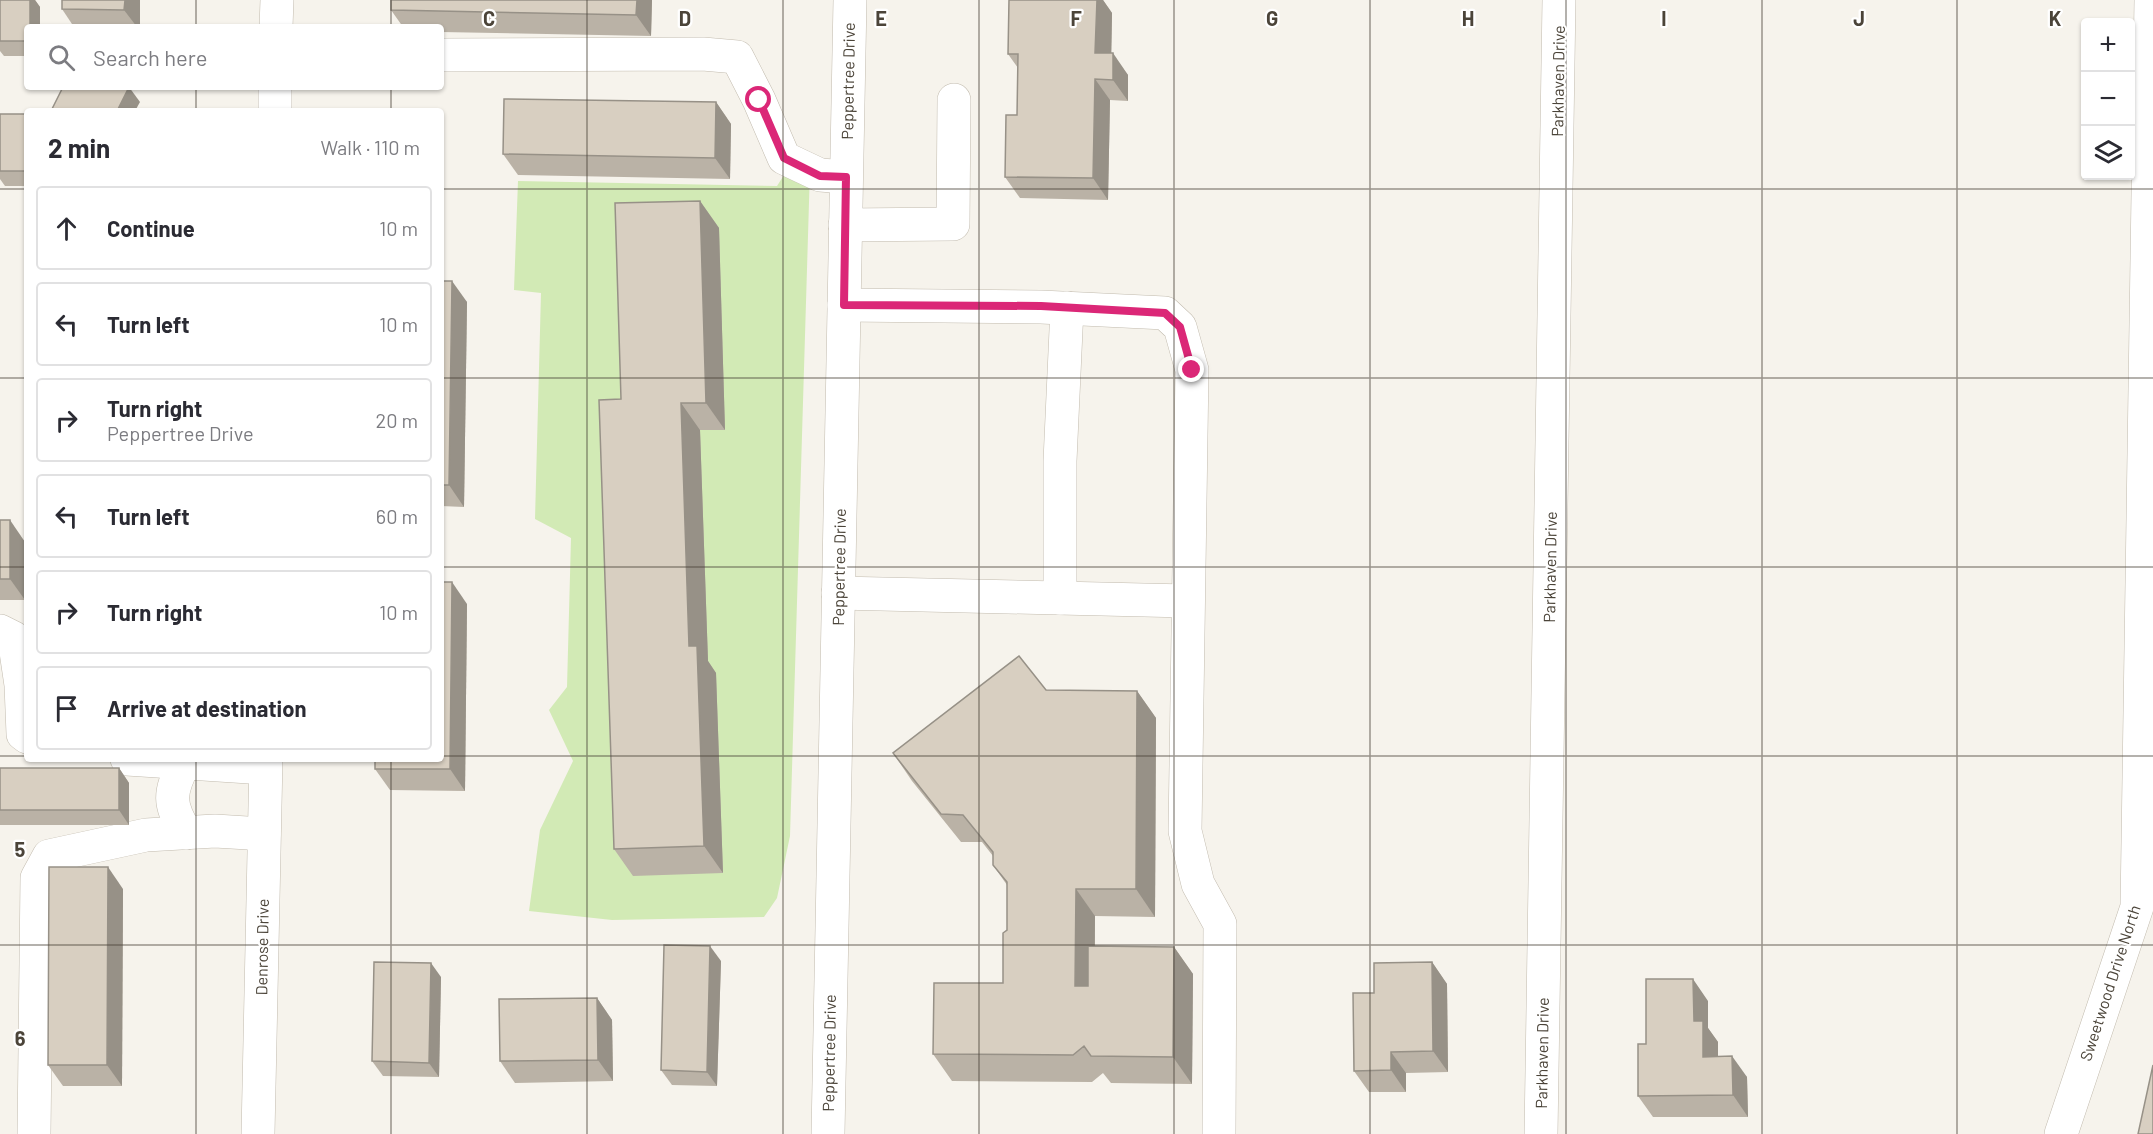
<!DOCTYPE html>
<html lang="en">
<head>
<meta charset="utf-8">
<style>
  body { margin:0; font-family:Barlow,sans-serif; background:#f2f2f3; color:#2b2b33 }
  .controls { position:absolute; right:18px; top:18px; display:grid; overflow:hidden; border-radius:6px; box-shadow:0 2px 4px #0004 }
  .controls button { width:54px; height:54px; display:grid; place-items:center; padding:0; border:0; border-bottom:2px solid #e1e1e2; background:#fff; color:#2b2b33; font:30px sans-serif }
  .stop { position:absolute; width:18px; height:18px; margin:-14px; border:4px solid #db2777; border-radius:50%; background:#fff }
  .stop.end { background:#db2777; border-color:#fff; box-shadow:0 2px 6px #0008 }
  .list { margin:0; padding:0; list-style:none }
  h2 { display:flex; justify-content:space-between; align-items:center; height:78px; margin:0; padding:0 24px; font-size:26px }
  h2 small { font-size:20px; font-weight:400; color:#7c7c81 }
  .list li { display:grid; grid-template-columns:39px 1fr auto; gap:18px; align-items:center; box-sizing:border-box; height:84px; margin:0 12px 12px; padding:0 12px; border:2px solid #e1e1e2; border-radius:6px }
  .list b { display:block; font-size:22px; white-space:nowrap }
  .list p { margin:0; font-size:20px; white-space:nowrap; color:#7c7c81 }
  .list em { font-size:20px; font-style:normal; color:#7c7c81 }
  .icon { flex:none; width:33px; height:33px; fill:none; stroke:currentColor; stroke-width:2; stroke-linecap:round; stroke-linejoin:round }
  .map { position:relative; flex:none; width:2153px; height:1134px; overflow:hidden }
  .search { position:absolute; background:#fff; box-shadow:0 2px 4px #0004; left:24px; top:24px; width:420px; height:66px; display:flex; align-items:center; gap:15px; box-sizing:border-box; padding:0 21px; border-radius:6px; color:#7c7c81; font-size:22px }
  .panel { position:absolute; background:#fff; box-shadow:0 2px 4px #0004; left:24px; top:108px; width:420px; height:654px; border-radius:6px }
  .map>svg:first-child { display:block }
  .green { fill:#d2eab5 }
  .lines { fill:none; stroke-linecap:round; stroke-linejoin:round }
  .minor-casing { stroke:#c2bbae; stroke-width:34 }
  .minor { stroke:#fff; stroke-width:33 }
  .wall { fill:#bab2a6 }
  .shaded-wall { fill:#979187 }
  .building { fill:#d8cfc1; stroke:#979187; stroke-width:1.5 }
  .route { stroke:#db2777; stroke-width:8 }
  .grid { fill:none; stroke:#4b4439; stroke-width:1.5; stroke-opacity:0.55 }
  .labels { text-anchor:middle; stroke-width:4.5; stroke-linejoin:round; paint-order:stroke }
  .street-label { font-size:16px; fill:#4b4439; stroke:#fff }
  .grid-label { font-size:20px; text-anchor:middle; font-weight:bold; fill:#4b4439; stroke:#fff; stroke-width:4.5; stroke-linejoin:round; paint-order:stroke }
</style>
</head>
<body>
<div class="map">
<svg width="2153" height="1134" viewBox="0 0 2153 1134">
  <rect width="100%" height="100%" fill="#f6f3ec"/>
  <!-- green -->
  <path class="green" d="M 793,161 L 810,169 L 790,836 L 777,898 L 764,917 L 612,920 L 529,911 L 540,830 L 573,761 L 549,710 L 567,687 L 571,538 L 535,519 L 541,293 L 514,290 L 518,181 L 777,186 Z"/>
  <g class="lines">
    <!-- minor casing -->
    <g class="minor-casing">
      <g id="minor">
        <path d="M 276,27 L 277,0"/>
        <path d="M 441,55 L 703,54 L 737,57 L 759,100 L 784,158 L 820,175 L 846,177"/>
        <path d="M 275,111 L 275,87"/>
        <path d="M 845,225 L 953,224 L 954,100"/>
        <path d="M 844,305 L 1041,307 L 1165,313 L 1180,327 L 1192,370 L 1185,831 L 1198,884 L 1220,924 L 1219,1134"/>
        <path d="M 838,593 L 1187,601"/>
        <path d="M 1060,598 L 1060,461 L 1067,308"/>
        <path d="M 0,631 L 14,638 L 21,685 L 23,734 L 27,737"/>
        <path d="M 127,759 L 265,768"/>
        <path d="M 184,763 C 169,793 168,804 186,833"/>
        <path d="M 34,1134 L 37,878 L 49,856 L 146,835 L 215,831 L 264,834"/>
        <path d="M 258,1134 L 266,759"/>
        <path d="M 828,1134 L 850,0"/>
        <path d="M 1541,1134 L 1559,0"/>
        <path d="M 2061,1134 L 2137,907 L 2151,0"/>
      </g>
    </g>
    <!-- minor -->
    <use href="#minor" class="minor"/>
  </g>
  <!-- wall -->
  <g class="wall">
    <path d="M 0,0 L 35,0 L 40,7 L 40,27 L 27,27 L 27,56 L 4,56 L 0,51 Z"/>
    <path d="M 140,0 L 140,27 L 74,27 L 62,9 Z"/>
    <path d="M 391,0 L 652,0 L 651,36 L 441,32 L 441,27 L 403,27 L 391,10 Z"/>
    <path d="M 1009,0 L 1103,0 L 1112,13 L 1111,53 L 1128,75 L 1128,101 L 1110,100 L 1108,200 L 1020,198 L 1005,177 L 1017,115 L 1018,68 L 1008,54 Z"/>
    <path d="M 716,102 L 731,124 L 730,179 L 518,175 L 503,154 Z"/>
    <path d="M 0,114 L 27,114 L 27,186 L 5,186 L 0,179 Z"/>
    <path d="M 700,201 L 719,228 L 725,430 L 700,430 L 708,661 L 716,673 L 723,873 L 633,876 L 614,849 L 621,399 Z"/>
    <path d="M 441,281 L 467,302 L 464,507 L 441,506 Z"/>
    <path d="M 0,520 L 25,542 L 25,600 L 0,600 Z"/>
    <path d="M 467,604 L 465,791 L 390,790 L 375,769 Z"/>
    <path d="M 1046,690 L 1137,691 L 1156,718 L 1155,917 L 1095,916 L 1095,947 L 1174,947 L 1193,974 L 1192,1084 L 1111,1083 L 1103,1073 L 1092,1082 L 952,1081 L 933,1054 L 1003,983 L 1007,930 L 1007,885 L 993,865 L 993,856 L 982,842 L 961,842 L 912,781 L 893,753 Z"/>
    <path d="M 0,768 L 119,768 L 129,783 L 129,825 L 0,825 Z"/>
    <path d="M 123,889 L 122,1086 L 63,1086 L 48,1065 Z"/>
    <path d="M 721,961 L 717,1086 L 672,1085 L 661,1070 Z"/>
    <path d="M 1432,962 L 1447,984 L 1448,1072 L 1406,1073 L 1406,1092 L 1369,1092 L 1354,1071 L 1374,993 Z"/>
    <path d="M 441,977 L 439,1077 L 383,1076 L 372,1061 Z"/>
    <path d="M 597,998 L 612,1020 L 613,1081 L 515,1083 L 500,1061 Z"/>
    <path d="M 1708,1001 L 1708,1028 L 1718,1042 L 1718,1056 L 1747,1077 L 1748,1117 L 1653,1117 L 1638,1096 L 1646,1044 Z"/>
  </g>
  <!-- shaded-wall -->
  <g class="shaded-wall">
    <path d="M 30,0 L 35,0 L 40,7 L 40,27 L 30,27 Z"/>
    <path d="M 125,0 L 140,0 L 140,27 L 137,27 L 124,10 Z"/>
    <path d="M 637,0 L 652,0 L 651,36 L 636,15 Z"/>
    <path d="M 1097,0 L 1103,0 L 1112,13 L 1111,75 L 1095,53 Z"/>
    <path d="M 1113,53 L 1128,75 L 1128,101 L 1113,80 Z"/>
    <path d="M 1095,79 L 1110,100 L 1108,200 L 1093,178 Z"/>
    <path d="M 129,87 L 140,102 L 135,111 L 117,111 Z"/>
    <path d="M 716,102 L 731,124 L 730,179 L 715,158 Z"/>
    <path d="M 700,201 L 719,228 L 725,430 L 706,403 Z"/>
    <path d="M 452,281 L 467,302 L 464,507 L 449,485 Z"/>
    <path d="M 681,403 L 700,430 L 708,661 L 716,673 L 723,873 L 704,846 L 689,646 Z"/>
    <path d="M 10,520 L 25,542 L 25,600 L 10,579 Z"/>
    <path d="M 452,582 L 467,604 L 465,791 L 450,769 Z"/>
    <path d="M 1137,691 L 1156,718 L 1155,917 L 1136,889 Z"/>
    <path d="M 119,768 L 129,783 L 129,825 L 119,810 Z"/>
    <path d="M 108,867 L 123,889 L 122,1086 L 107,1065 Z"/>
    <path d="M 1076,889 L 1095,916 L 1094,1013 L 1075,986 Z"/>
    <path d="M 710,946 L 721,961 L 717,1086 L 707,1072 Z"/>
    <path d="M 1174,947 L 1193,974 L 1192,1084 L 1173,1057 Z"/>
    <path d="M 1432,962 L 1447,984 L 1448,1072 L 1433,1051 Z"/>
    <path d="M 431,963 L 441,977 L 439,1077 L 429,1063 Z"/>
    <path d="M 1693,979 L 1708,1001 L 1708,1028 L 1718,1042 L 1718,1078 L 1703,1057 L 1694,1021 Z"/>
    <path d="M 597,998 L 612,1020 L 613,1081 L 598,1060 Z"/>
    <path d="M 1391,1052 L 1406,1073 L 1406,1092 L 1391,1070 Z"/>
    <path d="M 1732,1056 L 1747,1077 L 1748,1117 L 1733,1095 Z"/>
  </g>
  <!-- building -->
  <g class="building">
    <path d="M 0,0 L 30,0 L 30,27 L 27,27 L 27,41 L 0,41 Z"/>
    <path d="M 62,0 L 125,0 L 124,10 L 62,9 Z"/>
    <path d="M 391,0 L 637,0 L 636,15 L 391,10 Z"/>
    <path d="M 1009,0 L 1097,0 L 1095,53 L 1113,53 L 1113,80 L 1095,79 L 1093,178 L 1005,177 L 1006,115 L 1017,115 L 1018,54 L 1008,54 Z"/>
    <path d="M 63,87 L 129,87 L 117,111 L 51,111 Z"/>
    <path d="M 504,99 L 716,102 L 715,158 L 503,154 Z"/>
    <rect x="0" y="114" width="27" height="57"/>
    <path d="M 700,201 L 706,403 L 681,403 L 689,646 L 697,646 L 704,846 L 614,849 L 599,400 L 621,399 L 615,203 Z"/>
    <path d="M 441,281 L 452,281 L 449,485 L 441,485 Z"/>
    <rect x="0" y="520" width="10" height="59"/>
    <path d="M 441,582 L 452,582 L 450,769 L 375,769 L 375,759 L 441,759 Z"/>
    <path d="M 1019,656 L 1046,690 L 1137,691 L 1136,889 L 1076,889 L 1075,986 L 1088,986 L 1088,946 L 1174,947 L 1173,1057 L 1091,1056 L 1084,1046 L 1073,1055 L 933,1054 L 934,983 L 1003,983 L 1003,933 L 1007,930 L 1007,882 L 993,865 L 993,852 L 963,815 L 941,814 L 893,753 Z"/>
    <rect x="0" y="768" width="119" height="42"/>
    <path d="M 49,867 L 108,867 L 107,1065 L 48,1065 Z"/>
    <path d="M 664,945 L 710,946 L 707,1072 L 661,1070 Z"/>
    <path d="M 374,962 L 431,963 L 429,1063 L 372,1061 Z"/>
    <path d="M 1432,962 L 1433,1051 L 1391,1052 L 1391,1070 L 1354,1071 L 1353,993 L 1374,993 L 1374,963 Z"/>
    <path d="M 1646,979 L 1693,979 L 1694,1021 L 1703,1021 L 1703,1057 L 1732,1056 L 1733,1095 L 1638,1096 L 1638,1044 L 1646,1044 Z"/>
    <path d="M 597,998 L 598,1060 L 500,1061 L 499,999 Z"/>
    <path d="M 2153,1065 L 2153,1134 L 2138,1134 Z"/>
  </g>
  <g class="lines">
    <!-- route -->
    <path class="route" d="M 759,100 L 784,158 L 820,176 L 846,177 L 844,305 L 1041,306 L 1165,313 L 1180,327 L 1192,370"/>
  </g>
  <!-- grid -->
  <path class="grid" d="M 196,0 L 196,27M 391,0 L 391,27M 587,0 L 587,1134M 783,0 L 783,1134M 979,0 L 979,1134M 1174,0 L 1174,1134M 1370,0 L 1370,1134M 1566,0 L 1566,1134M 1762,0 L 1762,1134M 1957,0 L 1957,1134M 196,87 L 196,111M 391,87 L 391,111M 0,189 L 27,189M 441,189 L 2153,189M 0,378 L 27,378M 441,378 L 2153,378M 0,567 L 27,567M 441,567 L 2153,567M 0,756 L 27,756M 441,756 L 2153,756M 196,759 L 196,1134M 391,759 L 391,1134M 0,945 L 2153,945"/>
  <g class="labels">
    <!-- street labels -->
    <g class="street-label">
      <text transform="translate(848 81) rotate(-89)" y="6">Peppertree Drive</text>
      <text transform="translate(1558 81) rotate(-89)" y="6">Parkhaven Drive</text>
      <text transform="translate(839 567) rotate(-89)" y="6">Peppertree Drive</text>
      <text transform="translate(1550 567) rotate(-89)" y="6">Parkhaven Drive</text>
      <text transform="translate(262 947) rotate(-89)" y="6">Denrose Drive</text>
      <text transform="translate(2110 983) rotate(-72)" y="6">Sweetwood Drive North</text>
      <text transform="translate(829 1053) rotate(-89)" y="6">Peppertree Drive</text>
      <text transform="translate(1542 1053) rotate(-89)" y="6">Parkhaven Drive</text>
    </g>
  </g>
  <g class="grid-label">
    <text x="489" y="26">C</text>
    <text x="685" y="26">D</text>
    <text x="881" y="26">E</text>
    <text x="1076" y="26">F</text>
    <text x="1272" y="26">G</text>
    <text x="1468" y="26">H</text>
    <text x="1664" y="26">I</text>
    <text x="1859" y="26">J</text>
    <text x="2055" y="26">K</text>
    <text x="20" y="857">5</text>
    <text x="20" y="1046">6</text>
  </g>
</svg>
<div class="controls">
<button>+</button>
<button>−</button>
<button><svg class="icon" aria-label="layers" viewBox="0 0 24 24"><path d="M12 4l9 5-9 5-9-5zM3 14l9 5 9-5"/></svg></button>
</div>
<div class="stop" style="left:759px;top:100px"></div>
<div class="stop end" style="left:1192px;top:370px"></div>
<div class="search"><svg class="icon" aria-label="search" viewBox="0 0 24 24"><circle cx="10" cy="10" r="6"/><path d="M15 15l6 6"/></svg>Search here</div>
<section class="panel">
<h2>2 min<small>Walk · 110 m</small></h2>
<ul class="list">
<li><svg class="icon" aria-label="ahead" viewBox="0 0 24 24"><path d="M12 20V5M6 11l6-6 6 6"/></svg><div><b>Continue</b></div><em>10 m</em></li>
<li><svg class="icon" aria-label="left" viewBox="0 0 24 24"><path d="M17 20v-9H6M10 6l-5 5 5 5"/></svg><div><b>Turn left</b></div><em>10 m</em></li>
<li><svg class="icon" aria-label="right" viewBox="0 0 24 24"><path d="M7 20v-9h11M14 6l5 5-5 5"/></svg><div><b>Turn right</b><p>Peppertree Drive</p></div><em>20 m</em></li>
<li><svg class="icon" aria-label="left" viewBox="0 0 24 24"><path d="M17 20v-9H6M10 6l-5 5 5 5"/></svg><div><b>Turn left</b></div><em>60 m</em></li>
<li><svg class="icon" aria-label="right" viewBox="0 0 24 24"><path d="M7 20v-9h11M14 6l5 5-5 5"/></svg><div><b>Turn right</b></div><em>10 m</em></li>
<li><svg class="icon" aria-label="arrive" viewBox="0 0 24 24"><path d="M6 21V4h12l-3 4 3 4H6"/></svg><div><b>Arrive at destination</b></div></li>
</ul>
</section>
</div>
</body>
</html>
